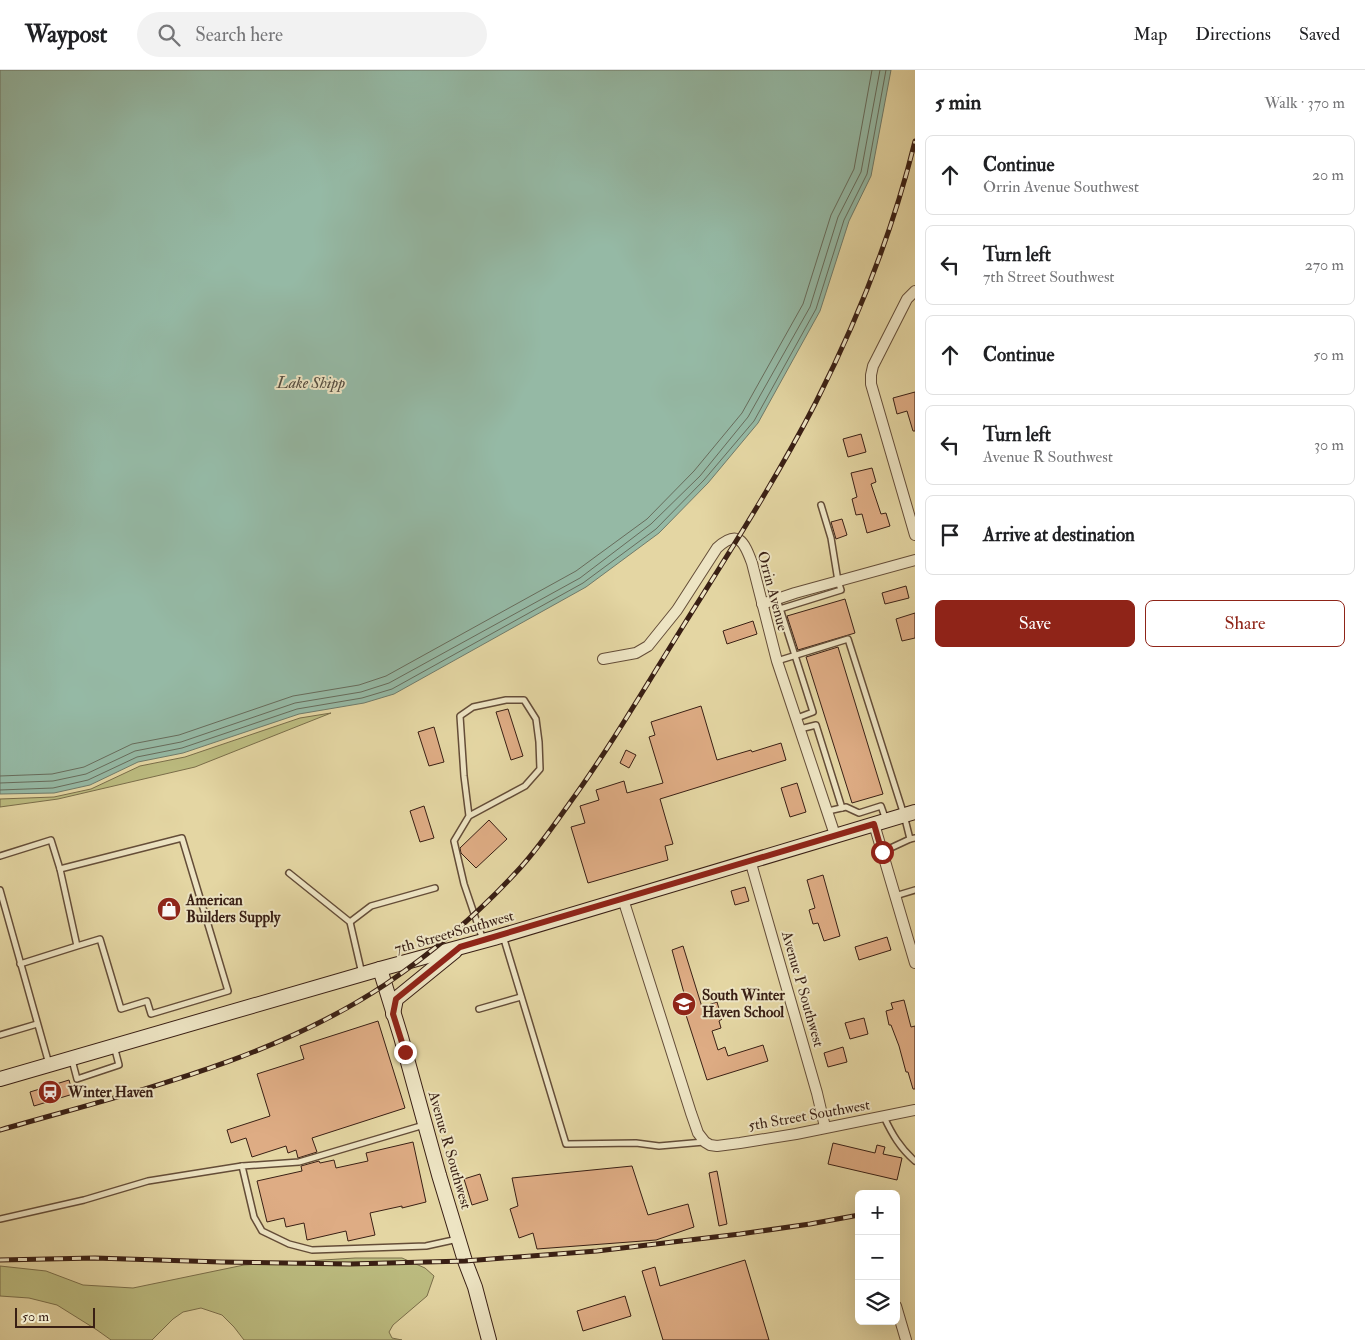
<!DOCTYPE html>
<html lang="en">
<head>
<meta charset="utf-8">
<style>
  body { margin:0; font-family:"IM FELL Double Pica",serif; background:#f2f2f2; color:#202124 }
  .controls { position:absolute; right:15px; bottom:15px; display:grid; overflow:hidden; border-radius:8px; box-shadow:0 5px 20px #0002 }
  .controls button { width:45px; height:45px; display:grid; place-items:center; padding:0; border:0; border-bottom:1px solid #e0e0e0; background:#fff; color:#202124; font:25px sans-serif }
  .scale { position:absolute; left:15px; bottom:12px; width:80px; box-sizing:border-box; padding-left:5px; border:2px solid #391f14; border-top:0; font-size:14px; line-height:18px; white-space:nowrap; color:#391f14; -webkit-text-stroke:4px #ede4c3; paint-order:stroke }
  .stop { position:absolute; width:15px; height:15px; margin:-11px; border:4px solid #8f2418; border-radius:50%; background:#fff }
  .stop.end { background:#8f2418; border-color:#fff; box-shadow:0 1px 5px #0008 }
  .list { margin:0; padding:0; list-style:none }
  h2 { display:flex; justify-content:space-between; align-items:center; height:65px; margin:0; padding:0 20px; font-size:21px }
  h2 small { font-size:16px; font-weight:400; color:#757577 }
  .list li { display:grid; grid-template-columns:32px 1fr auto; gap:15px; align-items:center; box-sizing:border-box; height:80px; margin:0 10px 10px; padding:0 10px; border:1px solid #e0e0e0; border-radius:8px }
  .list b { display:block; font-size:19px; white-space:nowrap }
  .list p { margin:0; font-size:16px; white-space:nowrap; color:#757577 }
  .list em { font-size:16px; font-style:normal; color:#757577 }
  .actions { display:flex; gap:10px; padding:15px 20px }
  .actions a { flex:1; padding:11px 0; border:1px solid #8f2418; border-radius:8px; text-align:center; font-size:18px; color:#8f2418 }
  .actions .main { background:#8f2418; color:#fff }
  .icon { flex:none; width:28px; height:28px; fill:none; stroke:currentColor; stroke-width:2; stroke-linecap:round; stroke-linejoin:round }
  .map { position:relative; flex:none; width:915px; height:1270px; overflow:hidden }
  header { display:flex; align-items:center; gap:30px; box-sizing:border-box; height:70px; padding:0 25px; background:#fff; border-bottom:1px solid #e0e0e0 }
  header strong { font-size:24px }
  nav { display:flex; gap:28px; margin-inline-start:auto; font-size:18px }
  .search { width:350px; height:45px; background:#f2f2f2; display:flex; align-items:center; gap:12px; box-sizing:border-box; padding:0 18px; border-radius:28px; color:#757577; font-size:19px }
  main { display:flex }
  aside { flex:1; background:#fff }
  .map>svg:first-child { display:block }
  .green { fill:#bcbc80; stroke:#7a6e4a }
  .water { fill:#95b9a5; stroke:#707b6b }
  .lines { fill:none; stroke-linecap:round; stroke-linejoin:round }
  .shore { stroke:#676c5c; stroke-width:1 }
  .building { fill:#deac84; stroke:#391f14 }
  .lane-casing { stroke:#644d38; stroke-width:8 }
  .street-casing { stroke:#644d38; stroke-width:12 }
  .secondary-casing { stroke:#391f14; stroke-width:16 }
  .lane { stroke:#ede4c3; stroke-width:5 }
  .street { stroke:#ede4c3; stroke-width:10 }
  .secondary { stroke:#ede4c3; stroke-width:14 }
  .rail-casing { stroke:#391f14; stroke-width:5 }
  .rail { stroke:#ede4c3; stroke-width:3; stroke-dasharray:9; stroke-linecap:butt }
  .route { stroke:#8f2418; stroke-width:6 }
  .labels { text-anchor:middle; stroke-width:4; stroke-linejoin:round; paint-order:stroke }
  .street-label { font-size:15px; fill:#391f14; stroke:#ede4c3 }
  .poi-label { font-size:15px; font-weight:bold; fill:#391f14; stroke:#ede4c3; text-anchor:start }
  .water-label { font-size:16px; font-style:italic; fill:#554d40; stroke:#ede4c3 }
</style>
</head>
<body>
<header>
<strong>Waypost</strong>
<div class="search"><svg class="icon" aria-label="search" viewBox="0 0 24 24"><circle cx="10" cy="10" r="6"/><path d="M15 15l6 6"/></svg>Search here</div>
<nav><a>Map</a><a>Directions</a><a>Saved</a></nav>
</header>
<main>
<div class="map">
<svg width="915" height="1270" viewBox="0 0 915 1270">
  <rect width="100%" height="100%" fill="#e4d6a3"/>
  <filter id="stains"><feTurbulence type="fractalNoise" baseFrequency=".004" numOctaves="4"/><feColorMatrix values="0 0 0 0 .2 0 0 0 0 .09 0 0 0 0 .02 0 0 0 .5 -.17"/></filter>
  <radialGradient id="worn" r=".72"><stop offset=".6" stop-color="#630" stop-opacity="0"/><stop offset="1" stop-color="#630" stop-opacity=".3"/></radialGradient>
  <!-- green -->
  <g class="green">
    <path d="M 331,643 L 195,697 L 58,729 L 0,737 L 0,729 L 54,727 L 91,719 L 140,696 L 185,687 L 300,648 Z"/>
    <path d="M 355,1188 L 402,1188 L 425,1198 L 434,1206 L 427,1226 L 393,1255 L 389,1262 L 392,1268 L 402,1270 L 244,1270 L 234,1257 L 222,1245 L 201,1238 L 183,1242 L 173,1249 L 152,1270 L 111,1270 L 97,1260 L 57,1235 L 29,1228 L 0,1226 L 0,1196 L 46,1201 L 83,1215 L 133,1218 L 244,1195 Z"/>
  </g>
  <!-- water -->
  <path class="water" d="M 0,0 L 891,0 L 871,106 L 849,151 L 820,241 L 758,353 L 708,413 L 659,463 L 586,517 L 394,624 L 364,633 L 299,644 L 183,683 L 138,692 L 90,715 L 54,723 L 0,724 Z"/>
  <g class="lines">
    <!-- shore -->
    <g class="shore">
      <path d="M 0,706 L 52,704 L 84,697 L 132,674 L 179,665 L 293,626 L 359,615 L 386,606 L 576,501 L 647,449 L 694,401 L 742,343 L 803,234 L 831,145 L 854,99 L 872,0"/>
      <path d="M 0,713 L 53,711 L 86,704 L 135,681 L 181,672 L 295,633 L 361,622 L 389,613 L 580,508 L 651,454 L 700,406 L 748,347 L 810,237 L 838,147 L 861,102 L 880,0"/>
      <path d="M 0,720 L 53,718 L 88,710 L 137,687 L 182,678 L 297,639 L 362,628 L 392,619 L 583,513 L 656,459 L 704,410 L 754,351 L 816,239 L 844,150 L 867,104 L 886,0"/>
    </g>
  </g>
  <!-- building -->
  <g class="building">
    <path d="M 915,322 L 915,361 L 913,361 L 907,341 L 897,344 L 893,328 Z"/>
    <path d="M 861,364 L 866,382 L 848,387 L 843,369 Z"/>
    <path d="M 872,398 L 876,412 L 871,414 L 881,444 L 886,443 L 890,456 L 867,463 L 862,444 L 856,445 L 852,429 L 857,427 L 851,403 Z"/>
    <path d="M 842,449 L 847,465 L 836,469 L 831,452 Z"/>
    <path d="M 906,516 L 909,528 L 885,534 L 882,523 Z"/>
    <path d="M 845,529 L 855,563 L 798,580 L 787,546 Z"/>
    <path d="M 915,543 L 915,568 L 902,571 L 896,549 Z"/>
    <path d="M 753,551 L 757,564 L 727,574 L 723,561 Z"/>
    <path d="M 838,577 L 883,724 L 852,733 L 806,587 Z"/>
    <path d="M 701,636 L 717,690 L 751,680 L 752,682 L 781,673 L 786,690 L 660,729 L 673,774 L 665,776 L 668,790 L 588,813 L 571,757 L 585,753 L 580,736 L 599,730 L 596,720 L 624,711 L 627,723 L 663,713 L 649,667 L 655,665 L 651,652 Z"/>
    <path d="M 508,639 L 523,686 L 511,690 L 496,642 Z"/>
    <path d="M 434,657 L 444,692 L 429,696 L 418,662 Z"/>
    <path d="M 626,680 L 636,685 L 629,698 L 620,693 Z"/>
    <path d="M 797,713 L 806,742 L 790,747 L 781,718 Z"/>
    <path d="M 424,736 L 434,768 L 420,772 L 410,741 Z"/>
    <path d="M 489,750 L 507,769 L 476,798 L 461,783 L 460,778 Z"/>
    <path d="M 823,805 L 840,866 L 824,871 L 818,853 L 813,854 L 809,840 L 815,838 L 807,810 Z"/>
    <path d="M 745,817 L 749,831 L 735,835 L 731,821 Z"/>
    <path d="M 887,867 L 891,880 L 859,890 L 855,877 Z"/>
    <path d="M 683,876 L 702,937 L 717,932 L 722,949 L 719,951 L 721,958 L 712,961 L 718,980 L 725,977 L 728,986 L 763,975 L 768,991 L 707,1010 L 685,942 L 689,941 L 672,880 Z"/>
    <path d="M 904,930 L 911,957 L 915,956 L 915,1019 L 913,1019 L 908,1002 L 906,1002 L 899,976 L 891,955 L 889,955 L 886,941 L 893,939 L 891,933 Z"/>
    <path d="M 864,948 L 868,964 L 850,969 L 845,953 Z"/>
    <path d="M 378,951 L 405,1038 L 312,1068 L 317,1082 L 298,1088 L 296,1080 L 288,1083 L 286,1076 L 252,1087 L 246,1068 L 231,1073 L 227,1060 L 270,1046 L 257,1004 L 304,989 L 300,976 Z"/>
    <path d="M 843,977 L 847,992 L 828,997 L 824,983 Z"/>
    <path d="M 69,1010 L 73,1024 L 34,1036 L 30,1022 Z"/>
    <path d="M 413,1072 L 426,1132 L 402,1138 L 402,1136 L 370,1143 L 375,1165 L 348,1171 L 346,1161 L 307,1170 L 304,1153 L 286,1157 L 284,1148 L 267,1152 L 257,1111 L 302,1101 L 301,1096 L 319,1091 L 320,1093 L 334,1090 L 336,1098 L 368,1091 L 366,1083 Z"/>
    <path d="M 833,1073 L 875,1083 L 877,1075 L 885,1077 L 883,1084 L 902,1088 L 897,1110 L 828,1094 Z"/>
    <path d="M 632,1096 L 648,1145 L 688,1134 L 694,1157 L 656,1170 L 537,1179 L 533,1163 L 519,1168 L 510,1139 L 518,1136 L 512,1108 Z"/>
    <path d="M 717,1101 L 727,1154 L 719,1156 L 709,1103 Z"/>
    <path d="M 480,1104 L 488,1130 L 472,1135 L 464,1109 Z"/>
    <path d="M 745,1190 L 769,1270 L 663,1270 L 642,1201 L 655,1197 L 660,1216 Z"/>
    <path d="M 625,1226 L 631,1246 L 583,1261 L 577,1241 Z"/>
  </g>
  <g class="lines">
    <!-- lane casing -->
    <g class="lane-casing">
      <g id="lane">
        <path d="M 777,529 L 813,642 L 797,648"/>
        <path d="M 780,539 L 841,520 L 838,511 L 831,468 L 821,435"/>
        <path d="M 777,591 L 848,569 L 904,745 L 910,769 L 915,768"/>
        <path d="M 800,659 L 816,655 L 842,738"/>
        <path d="M 828,741 L 846,737 L 859,743 L 881,736 L 886,750"/>
        <path d="M 469,746 L 464,706 L 460,646 L 473,637 L 506,630 L 524,630 L 536,649 L 539,672 L 540,699 L 525,716 L 469,746 L 454,771 L 464,814 L 483,870"/>
        <path d="M 882,782 L 910,769"/>
        <path d="M 0,786 L 51,770 L 60,799"/>
        <path d="M 289,803 L 350,852 L 362,904"/>
        <path d="M 0,820 L 49,994"/>
        <path d="M 895,826 L 915,820"/>
        <path d="M 350,852 L 371,836 L 435,818"/>
        <path d="M 503,866 L 566,1074 L 636,1073 L 659,1076 L 704,1072"/>
        <path d="M 20,894 L 77,876 L 60,799 L 182,768 L 228,921 L 151,944 L 147,931 L 121,939 L 100,869 L 77,876"/>
        <path d="M 479,939 L 521,927"/>
        <path d="M 0,965 L 37,954"/>
        <path d="M 72,990 L 77,1009 L 119,995 L 114,976"/>
        <path d="M 884,1047 C 892,1064 900,1078 915,1091"/>
        <path d="M 424,1055 L 299,1092 L 242,1096 L 254,1147 L 262,1161 L 289,1174 L 312,1180 L 426,1176 L 458,1169"/>
        <path d="M 0,1149 L 84,1130 L 148,1111 L 242,1096"/>
      </g>
    </g>
    <!-- street casing -->
    <g class="street-casing">
      <g id="street">
        <path d="M 915,221 L 907,229 L 873,296 L 871,305 L 871,314 L 915,465"/>
        <path d="M 762,534 L 795,523 L 915,490"/>
        <path d="M 603,589 L 636,583 L 648,576 L 677,540 L 717,478 C 738,459 744,471 752,493 L 777,591 L 835,765"/>
        <path d="M 874,754 L 915,893"/>
        <path d="M 750,790 L 817,1023 L 825,1057"/>
        <path d="M 623,829 L 691,1043 L 698,1063 L 705,1072 L 710,1075 L 717,1076 L 740,1073 L 796,1064 L 915,1040"/>
        <path d="M 896,1236 L 906,1270"/>
      </g>
    </g>
    <!-- secondary casing -->
    <g class="secondary-casing">
      <g id="secondary">
        <path d="M 380,899 L 401,967 L 439,1105 L 465,1191 L 475,1217 L 489,1270"/>
        <path d="M 393,944 L 396,929 L 455,881"/>
        <path d="M 0,1009 L 380,899 L 494,868 L 915,742"/>
      </g>
    </g>
    <!-- lane -->
    <use href="#lane" class="lane"/>
    <!-- street -->
    <use href="#street" class="street"/>
    <!-- secondary -->
    <use href="#secondary" class="secondary"/>
    <!-- rail casing -->
    <g class="rail-casing">
      <g id="rail">
        <path d="M 0,1060 C 132,1022 271,991 386,914 C 436,880 481,841 521,797 C 539,777 554,755 569,734 C 611,676 647,614 685,553 C 730,481 777,408 816,332 C 858,249 893,161 915,71"/>
        <path d="M 0,1190 L 95,1188 L 221,1192 L 350,1194 L 465,1191 L 597,1181 L 740,1164 L 810,1154 L 859,1145"/>
      </g>
    </g>
    <!-- rail -->
    <use href="#rail" class="rail"/>
  </g>
  <g class="lines">
    <!-- route -->
    <path class="route" d="M 405,982 L 393,944 L 396,929 L 460,877 L 874,754 L 882,782"/>
  </g>
  <!-- icons -->
  <defs>
    <g id="shop-disc" transform="scale(1.25)"><circle r="9.5" fill="#8f2418" stroke="#ede4c3"/><path d="M-5-2.5h2.3a2.7 3.5 0 0 1 5.4 0H5L5.5 6h-11ZM-1.5-2.5h3a1.5 2.3 0 0 0-3 0Z" fill="#fff"/></g>
    <g id="school-disc" transform="scale(1.25)"><circle r="9.5" fill="#8f2418" stroke="#ede4c3"/><path d="M0-5L7-2L0 1L-7-2ZM-4 1L0 2.5L4 1V4Q0 6-4 4Z" fill="#fff"/></g>
    <g id="station-disc" transform="scale(1.25)"><circle r="9.5" fill="#8f2418" stroke="#ede4c3"/><path d="M-3-6H3Q5-6 5-4V2Q5 4 3 4L4.5 6H3L1.5 4h-3L-3 6H-4.5L-3 4Q-5 4-5 2V-4Q-5-6-3-6ZM-3.5-4v3h7v-3ZM-3.5 1v1.5H-2V1ZM2 1v1.5H3.5V1Z" fill="#fff"/></g>
  </defs>
  <g fill-rule="evenodd">
    <use href="#shop-disc" x="169" y="839"/>
    <use href="#school-disc" x="684" y="934"/>
    <use href="#station-disc" x="50" y="1022"/>
  </g>
  <g class="labels">
    <!-- street labels -->
    <g class="street-label">
      <text transform="translate(773 521) rotate(75)" y="5">Orrin Avenue</text>
      <text transform="translate(454 862) rotate(-16)" y="5">7th Street Southwest</text>
      <text transform="translate(803 919) rotate(74)" y="5">Avenue P Southwest</text>
      <text transform="translate(809 1045) rotate(-10)" y="5">5th Street Southwest</text>
      <text transform="translate(450 1080) rotate(74)" y="5">Avenue R Southwest</text>
    </g>
    <!-- poi labels -->
    <g class="poi-label">
      <text x="186" y="835">American<tspan x="186" dy="17">Builders Supply</tspan></text>
      <text x="702" y="930">South Winter<tspan x="702" dy="17">Haven School</tspan></text>
      <text x="68" y="1027">Winter Haven</text>
    </g>
    <!-- water labels -->
    <g class="water-label">
      <text x="311" y="318">Lake Shipp</text>
    </g>
  </g>
  <rect width="100%" height="100%" filter="url(#stains)"/>
  <rect width="100%" height="100%" fill="url(#worn)"/>
</svg>
<div class="controls">
<button>+</button>
<button>−</button>
<button><svg class="icon" aria-label="layers" viewBox="0 0 24 24"><path d="M12 4l9 5-9 5-9-5zM3 14l9 5 9-5"/></svg></button>
</div>
<div class="scale">50 m</div>
<div class="stop" style="left:882px;top:782px"></div>
<div class="stop end" style="left:405px;top:982px"></div>
</div>
<aside>
<h2>5 min<small>Walk · 370 m</small></h2>
<ul class="list">
<li><svg class="icon" aria-label="ahead" viewBox="0 0 24 24"><path d="M12 20V5M6 11l6-6 6 6"/></svg><div><b>Continue</b><p>Orrin Avenue Southwest</p></div><em>20 m</em></li>
<li><svg class="icon" aria-label="left" viewBox="0 0 24 24"><path d="M17 20v-9H6M10 6l-5 5 5 5"/></svg><div><b>Turn left</b><p>7th Street Southwest</p></div><em>270 m</em></li>
<li><svg class="icon" aria-label="ahead" viewBox="0 0 24 24"><path d="M12 20V5M6 11l6-6 6 6"/></svg><div><b>Continue</b></div><em>50 m</em></li>
<li><svg class="icon" aria-label="left" viewBox="0 0 24 24"><path d="M17 20v-9H6M10 6l-5 5 5 5"/></svg><div><b>Turn left</b><p>Avenue R Southwest</p></div><em>30 m</em></li>
<li><svg class="icon" aria-label="arrive" viewBox="0 0 24 24"><path d="M6 21V4h12l-3 4 3 4H6"/></svg><div><b>Arrive at destination</b></div></li>
</ul>
<div class="actions"><a class="main">Save</a><a>Share</a></div>
</aside>
</main>
</body>
</html>
